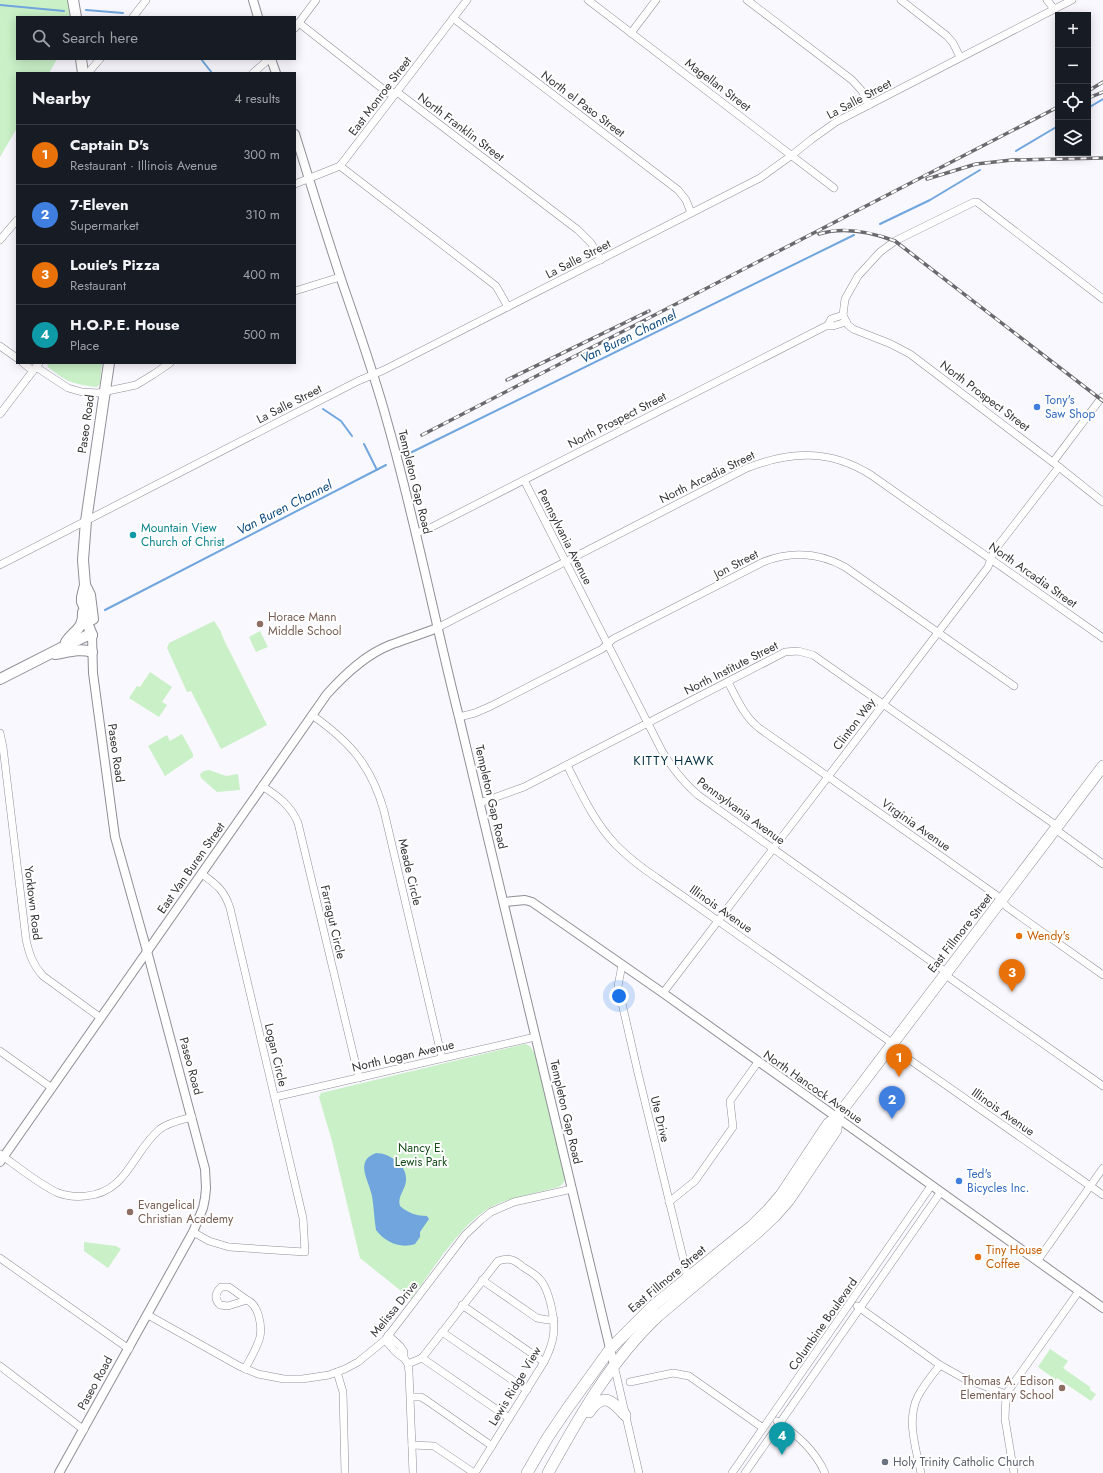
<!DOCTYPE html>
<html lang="en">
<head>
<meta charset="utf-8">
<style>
  body { margin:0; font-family:Jost,sans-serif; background:#242831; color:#f1f3f6 }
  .controls { position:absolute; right:12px; top:12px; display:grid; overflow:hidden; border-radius:0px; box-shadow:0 2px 10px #0003 }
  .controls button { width:36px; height:36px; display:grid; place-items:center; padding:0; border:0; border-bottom:1px solid #363941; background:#171b24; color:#f1f3f6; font:20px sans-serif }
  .you { position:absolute; left:619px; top:996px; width:14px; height:14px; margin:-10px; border:3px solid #fff; border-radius:50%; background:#1a73e8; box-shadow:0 0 0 6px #1a73e833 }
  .badge { display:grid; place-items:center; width:26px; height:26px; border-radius:50%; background:#0f766e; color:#fff; font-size:13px; font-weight:700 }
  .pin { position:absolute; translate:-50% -33px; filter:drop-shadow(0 1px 2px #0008) }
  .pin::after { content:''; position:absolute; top:21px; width:14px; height:12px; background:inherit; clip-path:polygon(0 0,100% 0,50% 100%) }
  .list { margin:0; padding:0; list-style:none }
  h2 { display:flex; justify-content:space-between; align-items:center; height:52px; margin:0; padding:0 16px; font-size:17px }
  h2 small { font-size:13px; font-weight:400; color:#9ea1a6 }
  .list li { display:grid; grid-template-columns:26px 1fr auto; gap:12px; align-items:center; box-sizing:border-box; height:60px; padding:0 16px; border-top:1px solid #363941 }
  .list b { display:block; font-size:15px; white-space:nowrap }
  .list p { margin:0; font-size:13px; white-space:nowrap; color:#9ea1a6 }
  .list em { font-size:13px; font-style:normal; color:#9ea1a6 }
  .icon { flex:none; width:22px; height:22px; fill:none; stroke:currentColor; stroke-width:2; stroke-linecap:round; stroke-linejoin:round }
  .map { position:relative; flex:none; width:1103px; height:1473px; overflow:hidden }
  .search { position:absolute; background:#171b24; box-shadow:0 2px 10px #0003; left:16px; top:16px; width:280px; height:44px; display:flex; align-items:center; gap:10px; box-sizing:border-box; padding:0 14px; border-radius:0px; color:#9ea1a6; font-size:15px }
  .panel { position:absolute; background:#171b24; box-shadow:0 2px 10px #0003; left:16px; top:72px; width:280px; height:292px; border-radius:0px }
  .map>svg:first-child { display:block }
  .green { fill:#c9f0c7 }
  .water { fill:#70a6dd }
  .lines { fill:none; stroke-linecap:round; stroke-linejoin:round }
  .stream { stroke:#70a6dd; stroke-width:2 }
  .minor-casing { stroke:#908f96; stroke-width:8 }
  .tertiary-casing { stroke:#908f96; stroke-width:10 }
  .secondary-casing { stroke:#908f96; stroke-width:12 }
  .primary-casing { stroke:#908f96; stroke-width:12 }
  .minor { stroke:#fff; stroke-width:7 }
  .tertiary { stroke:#fff; stroke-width:8 }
  .secondary { stroke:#fff; stroke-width:10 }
  .primary { stroke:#fff; stroke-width:11 }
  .rail-casing { stroke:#6a6a6e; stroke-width:3.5 }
  .rail { stroke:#fff; stroke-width:2; stroke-dasharray:6; stroke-linecap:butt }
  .shop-dot { fill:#3f7fe0; stroke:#fff; stroke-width:1.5 }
  .culture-dot { fill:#0f9aa8; stroke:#fff; stroke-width:1.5 }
  .education-dot { fill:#8d6e63; stroke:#fff; stroke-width:1.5 }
  .food-dot { fill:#e8710a; stroke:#fff; stroke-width:1.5 }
  .worship-dot { fill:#6b7280; stroke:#fff; stroke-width:1.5 }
  .labels { text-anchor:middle; stroke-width:4; stroke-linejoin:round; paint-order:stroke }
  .street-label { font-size:12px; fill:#343437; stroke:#fff }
  .shop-label { font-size:12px; fill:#366cbe; stroke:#fff; text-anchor:start }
  .culture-label { font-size:12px; fill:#0d838f; stroke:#fff; text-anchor:start }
  .education-label { font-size:12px; fill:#785e54; stroke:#fff; text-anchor:start }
  .food-label { font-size:12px; fill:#c56008; stroke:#fff; text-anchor:start }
  .park-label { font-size:12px; fill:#144d17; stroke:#fff }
  .worship-label { font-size:12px; fill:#5b616d; stroke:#fff; text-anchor:start }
  .water-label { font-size:13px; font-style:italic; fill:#0d497c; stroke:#fff }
  .neighbourhood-label { font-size:13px; letter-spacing:1px; fill:#023045; stroke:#fff }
</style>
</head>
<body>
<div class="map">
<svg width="1103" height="1473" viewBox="0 0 1103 1473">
  <rect width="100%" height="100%" fill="#f9f8fe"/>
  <!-- green -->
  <g class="green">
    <path d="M 0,0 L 68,0 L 70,17 L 17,17 L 17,59 L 57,59 L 49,73 L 17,73 L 17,128 L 0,157 Z"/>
    <path d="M 47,363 L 102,363 L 100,384 L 97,387 C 72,384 67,382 48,367 Z"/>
    <path d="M 214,621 L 220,630 L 224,640 L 267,725 L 221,749 L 191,691 L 187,692 L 167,648 L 169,643 Z"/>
    <path d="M 260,631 L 268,647 L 256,652 L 249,637 Z"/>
    <path d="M 150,672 L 172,687 L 162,702 L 167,705 L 159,717 L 129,698 L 137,686 L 140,687 Z"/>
    <path d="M 182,734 L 193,754 L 193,757 L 165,776 L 148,746 L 167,735 L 170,741 Z"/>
    <path d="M 209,770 L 226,776 L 238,774 L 240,790 L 217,792 L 201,778 L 200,774 L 204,771 Z"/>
    <path d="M 525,1044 L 530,1046 L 535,1054 L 565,1178 C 564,1183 563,1185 558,1187 C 537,1193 514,1196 493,1206 C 462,1221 432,1271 411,1299 L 360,1258 L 332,1141 L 319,1097 L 321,1093 Z"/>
    <path d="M 84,1242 L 116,1246 L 121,1249 L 108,1268 L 84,1251 Z"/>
    <path d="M 1050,1349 L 1068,1361 L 1063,1368 L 1090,1387 L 1090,1390 L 1096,1394 L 1091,1401 L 1057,1378 L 1056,1380 L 1038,1367 Z"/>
  </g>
  <!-- water -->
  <path class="water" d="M 376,1153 C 390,1153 408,1166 406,1181 C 405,1190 397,1197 400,1206 C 408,1213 417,1216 427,1216 L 429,1219 L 420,1232 L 420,1237 L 415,1244 C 400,1249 385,1242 376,1230 C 374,1219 374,1207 372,1196 C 369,1180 354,1161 376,1153 Z"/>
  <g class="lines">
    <!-- stream -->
    <g class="stream">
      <path d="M 0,5 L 64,11"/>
      <path d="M 86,10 L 123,13"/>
      <path d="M 201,59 L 212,73"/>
      <path d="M 1088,108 L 1103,99"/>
      <path d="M 1016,151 L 1058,126"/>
      <path d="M 880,224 L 930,200 L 980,170"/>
      <path d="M 323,409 L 341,421 L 352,436"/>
      <path d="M 364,444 L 377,470"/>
      <path d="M 410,453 L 854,235"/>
      <path d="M 105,610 L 386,465"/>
    </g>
    <!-- minor casing -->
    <g class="minor-casing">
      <g id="minor">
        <path d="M 588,0 L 834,188"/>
        <path d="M 747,0 L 852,80 L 862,91 L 869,105"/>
        <path d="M 901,0 L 947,36 L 953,43 L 960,57"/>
        <path d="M 1047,0 L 1054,9"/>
        <path d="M 133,17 L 146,0"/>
        <path d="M 453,18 L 678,190 L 686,200 L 691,213"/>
        <path d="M 299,23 L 388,93 L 397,92 L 578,230 L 591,243 L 601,260"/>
        <path d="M 295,28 L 316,0"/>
        <path d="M 631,33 L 656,0"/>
        <path d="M 88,73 L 100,59"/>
        <path d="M 253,73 L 269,59"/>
        <path d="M 340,166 L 487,279 L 496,286 L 508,307"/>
        <path d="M 295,184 L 340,166 L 467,0"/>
        <path d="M 0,240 L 17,220"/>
        <path d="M 295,291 L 340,277"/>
        <path d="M 1103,299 L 977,202 L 974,202 L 895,241 L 880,252 L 858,276 L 845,299 L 843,315 L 848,325 L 853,329 L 891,344 L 910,354 L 1059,467 L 1103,502"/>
        <path d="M 828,325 L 831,319 L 843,315"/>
        <path d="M 0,346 L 17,358"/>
        <path d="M 23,363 L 33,371"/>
        <path d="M 36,367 L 68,388 L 82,392 L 98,393 L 136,385 L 154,374 L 170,363"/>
        <path d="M 0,414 L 39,363"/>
        <path d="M 1053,462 L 1102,397"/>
        <path d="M 524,480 L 662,751 C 672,768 683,782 698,795 L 946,972"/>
        <path d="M 416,533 L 428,529 L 826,326 L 833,326 L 846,322"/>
        <path d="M 0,565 L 358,381 L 384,370 L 760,178 L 792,155 L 812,139 L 836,122 L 1072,0"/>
        <path d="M 437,628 L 747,468 C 791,451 830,449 871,475 L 1103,638"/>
        <path d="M 728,682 C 737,699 744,716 759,728 L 999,897 L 1007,907 L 1103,975"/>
        <path d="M 312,715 C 350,742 371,765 384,811 L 442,1058"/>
        <path d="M 459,717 L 475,713 L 491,706 L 602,649 L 613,639 L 763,562 C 792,551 818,552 845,567 L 1014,686"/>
        <path d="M 0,733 L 3,747 L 26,939 C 29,954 33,965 43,976 L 101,1018"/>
        <path d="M 567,765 C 581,793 594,822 616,845 C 628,857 642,868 657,878 L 892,1043"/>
        <path d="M 262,786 C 278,796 291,806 298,823 L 359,1078"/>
        <path d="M 480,803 L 524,787 L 785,652 L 798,651 L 813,655 L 1057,826"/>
        <path d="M 1055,829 L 1103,864"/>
        <path d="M 622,965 L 618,986 L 638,1073 L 688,1278"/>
        <path d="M 944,974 L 1103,1086"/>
        <path d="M 663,993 L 988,567 L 994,551 L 1059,467"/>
        <path d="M 890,1046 L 1103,1195"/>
        <path d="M 0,1051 L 52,1088"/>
        <path d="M 275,1097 L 535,1037"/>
        <path d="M 0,1154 C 18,1167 36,1182 56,1192 C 65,1196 76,1197 86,1196 C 128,1192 132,1152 160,1129 C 169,1122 181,1120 192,1117"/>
        <path d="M 669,1202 L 695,1181 L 733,1127 L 730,1101 L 758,1062"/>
        <path d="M 193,1232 L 209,1241 L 229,1247 L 305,1252 L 303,1218 L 230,908 C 224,890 217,885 202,874"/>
        <path d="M 0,1258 L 129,1349"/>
        <path d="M 1038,1260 L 1103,1168"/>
        <path d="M 482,1280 L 537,1318 L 548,1320 L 554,1319"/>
        <path d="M 221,1287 L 229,1287 L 247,1300 L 228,1306 L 220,1305 C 214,1299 215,1293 221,1287 Z"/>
        <path d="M 462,1305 L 544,1362"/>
        <path d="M 857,1306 L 940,1365 L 965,1379 L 1006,1394"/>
        <path d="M 148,1315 L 239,1366 L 258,1374 L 284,1379 L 302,1379 L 329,1375 L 345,1369 L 358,1362 L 385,1340 L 465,1235 L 481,1220 L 491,1212 L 514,1202 L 572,1189"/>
        <path d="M 442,1332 L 527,1390"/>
        <path d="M 388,1335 L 400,1346 L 404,1352 L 404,1358 L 408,1364 L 409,1372 L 413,1473"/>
        <path d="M 385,1340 C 391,1346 396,1355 404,1358"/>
        <path d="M 422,1358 L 509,1418"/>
        <path d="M 408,1364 L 422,1358 L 498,1261 C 509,1257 515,1260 523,1267 C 530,1271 538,1276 542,1282 C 547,1289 549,1297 551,1305 C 556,1328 555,1341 544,1362 L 475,1473"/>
        <path d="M 614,1365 L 639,1473"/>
        <path d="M 0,1366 L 84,1430"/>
        <path d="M 245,1369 C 250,1359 257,1348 260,1337 C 262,1326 259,1305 247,1300"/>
        <path d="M 337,1372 L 343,1392 L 345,1473"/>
        <path d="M 630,1382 L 673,1373 L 689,1376 L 763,1428"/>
        <path d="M 411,1397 L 421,1397 L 426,1400 L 492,1446"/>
        <path d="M 777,1421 C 797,1435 815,1450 825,1473"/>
        <path d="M 412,1445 L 434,1446 L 474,1473"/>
        <path d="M 732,1473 L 931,1186"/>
        <path d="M 745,1473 L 940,1193"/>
        <path d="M 921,1473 C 916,1448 906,1420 918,1396 C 924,1385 932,1375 940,1365"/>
        <path d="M 1014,1473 L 1005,1419 L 1006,1394 L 1079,1291"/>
      </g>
    </g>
    <!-- tertiary casing -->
    <g class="tertiary-casing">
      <g id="tertiary">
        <path d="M 253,0 L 258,17"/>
        <path d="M 271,59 L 276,73"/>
        <path d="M 295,134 C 310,182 325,231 341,279 C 357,326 374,373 387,421 C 415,519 434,618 459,717 L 614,1365"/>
        <path d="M 504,902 L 525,900 L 532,902 L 663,993 L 1103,1308"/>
        <path d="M 0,1162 L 327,694 C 345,674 365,655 390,645 C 406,639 422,634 437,628"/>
        <path d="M 59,1473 L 193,1232 L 203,1208 L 205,1198 L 206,1188 L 205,1169 L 147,951 L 115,837 L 93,673 L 92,635"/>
      </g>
    </g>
    <!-- secondary casing -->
    <g class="secondary-casing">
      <g id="secondary">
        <path d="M 73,0 L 76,17"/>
        <path d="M 81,59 L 83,73"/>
        <path d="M 85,585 L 90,595 L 93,619"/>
        <path d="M 92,635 L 88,625 L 87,613 L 82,602 L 82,597 L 85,585 L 83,560 L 86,521 L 109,363"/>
        <path d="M 66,642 C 74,630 84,629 83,612"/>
        <path d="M 55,654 C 68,652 80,648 92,652"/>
        <path d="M 0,679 L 61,648 L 86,636 L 92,635"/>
      </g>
    </g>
    <!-- primary casing -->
    <g class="primary-casing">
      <g id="primary">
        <path d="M 589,1412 C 603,1392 612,1400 625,1415"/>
        <path d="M 527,1473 L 548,1437 L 567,1409 L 611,1348 L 654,1305 L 752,1226 L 768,1210 L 781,1195 L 828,1124 L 837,1117 L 1103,766"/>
        <path d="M 548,1473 C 579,1417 611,1360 658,1316 L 758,1232 L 775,1216 L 789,1200 L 836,1130 L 837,1117"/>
      </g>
    </g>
    <!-- minor -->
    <use href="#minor" class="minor"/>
    <!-- tertiary -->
    <use href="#tertiary" class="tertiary"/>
    <!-- secondary -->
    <use href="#secondary" class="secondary"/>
    <!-- primary -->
    <use href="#primary" class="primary"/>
    <!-- rail casing -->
    <g class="rail-casing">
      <g id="rail">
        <path d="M 1088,91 L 1103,82"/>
        <path d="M 1088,98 L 1103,92"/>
        <path d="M 927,179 L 976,164 L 1012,160 L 1103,158"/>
        <path d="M 819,234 C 845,226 871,232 895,241 L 1103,401"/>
        <path d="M 507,380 L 649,311"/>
        <path d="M 422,435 L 1058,107"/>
      </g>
    </g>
    <!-- rail -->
    <use href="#rail" class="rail"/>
  </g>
  <!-- markers -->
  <g class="shop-dot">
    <circle cx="1037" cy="407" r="4"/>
    <circle cx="959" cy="1181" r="4"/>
  </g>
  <circle class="culture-dot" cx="133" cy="535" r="4"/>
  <g class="education-dot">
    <circle cx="260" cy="624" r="4"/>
    <circle cx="130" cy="1212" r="4"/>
    <circle cx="1062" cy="1388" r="4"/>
  </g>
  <g class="food-dot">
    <circle cx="1019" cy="936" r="4"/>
    <circle cx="978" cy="1257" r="4"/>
  </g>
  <circle class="worship-dot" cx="885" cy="1462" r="4"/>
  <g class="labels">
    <!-- street labels -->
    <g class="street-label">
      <text transform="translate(718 85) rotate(37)" y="4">Magellan Street</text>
      <text transform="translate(380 96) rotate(-53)" y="4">East Monroe Street</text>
      <text transform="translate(859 99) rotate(-28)" y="4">La Salle Street</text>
      <text transform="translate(583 104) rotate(37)" y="4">North el Paso Street</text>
      <text transform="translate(461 127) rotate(37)" y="4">North Franklin Street</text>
      <text transform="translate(578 259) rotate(-27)" y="4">La Salle Street</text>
      <text transform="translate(985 396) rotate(37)" y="4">North Prospect Street</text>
      <text transform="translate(289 404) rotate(-27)" y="4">La Salle Street</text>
      <text transform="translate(617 420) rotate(-27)" y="4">North Prospect Street</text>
      <text transform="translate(86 424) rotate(-82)" y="4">Paseo Road</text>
      <text transform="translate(707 477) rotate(-26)" y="4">North Arcadia Street</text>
      <text transform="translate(415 482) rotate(76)" y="4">Templeton Gap Road</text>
      <text transform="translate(565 537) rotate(63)" y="4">Pennsylvania Avenue</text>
      <text transform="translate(736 564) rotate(-27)" y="4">Jon Street</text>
      <text transform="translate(1033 575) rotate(35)" y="4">North Arcadia Street</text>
      <text transform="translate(731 668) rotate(-27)" y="4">North Institute Street</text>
      <text transform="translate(854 724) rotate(-53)" y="4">Clinton Way</text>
      <text transform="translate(116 753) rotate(82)" y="4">Paseo Road</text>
      <text transform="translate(491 797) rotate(77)" y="4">Templeton Gap Road</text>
      <text transform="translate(741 811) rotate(36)" y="4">Pennsylvania Avenue</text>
      <text transform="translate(916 825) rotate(35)" y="4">Virginia Avenue</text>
      <text transform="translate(191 868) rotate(-55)" y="4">East Van Buren Street</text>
      <text transform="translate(410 872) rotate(77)" y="4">Meade Circle</text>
      <text transform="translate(33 903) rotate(83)" y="4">Yorktown Road</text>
      <text transform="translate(721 909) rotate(35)" y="4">Illinois Avenue</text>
      <text transform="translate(333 922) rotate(77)" y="4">Farragut Circle</text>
      <text transform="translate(960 933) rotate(-52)" y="4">East Fillmore Street</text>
      <text transform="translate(276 1055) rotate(77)" y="4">Logan Circle</text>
      <text transform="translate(403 1056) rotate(-13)" y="4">North Logan Avenue</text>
      <text transform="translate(191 1066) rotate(75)" y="4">Paseo Road</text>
      <text transform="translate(813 1087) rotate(35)" y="4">North Hancock Avenue</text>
      <text transform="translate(566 1112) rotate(77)" y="4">Templeton Gap Road</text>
      <text transform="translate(1003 1112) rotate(35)" y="4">Illinois Avenue</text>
      <text transform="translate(660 1119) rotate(76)" y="4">Ute Drive</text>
      <text transform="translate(667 1279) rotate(-40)" y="4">East Fillmore Street</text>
      <text transform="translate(394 1309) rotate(-51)" y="4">Melissa Drive</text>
      <text transform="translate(823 1324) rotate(-55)" y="4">Columbine Boulevard</text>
      <text transform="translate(95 1383) rotate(-61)" y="4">Paseo Road</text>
      <text transform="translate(515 1386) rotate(-59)" y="4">Lewis Ridge View</text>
    </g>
    <!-- shop labels -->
    <g class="shop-label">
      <text x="1045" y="404">Tony's<tspan x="1045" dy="14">Saw Shop</tspan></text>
      <text x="967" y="1178">Ted's<tspan x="967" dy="14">Bicycles Inc.</tspan></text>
    </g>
    <!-- culture labels -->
    <g class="culture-label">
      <text x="141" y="532">Mountain View<tspan x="141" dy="14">Church of Christ</tspan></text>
    </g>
    <!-- education labels -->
    <g class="education-label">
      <text x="268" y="621">Horace Mann<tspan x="268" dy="14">Middle School</tspan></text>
      <text x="138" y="1209">Evangelical<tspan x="138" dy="14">Christian Academy</tspan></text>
      <text x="1054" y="1385" text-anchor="end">Thomas A. Edison<tspan x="1054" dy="14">Elementary School</tspan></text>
    </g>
    <!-- food labels -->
    <g class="food-label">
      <text x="1027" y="940">Wendy's</text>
      <text x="986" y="1254">Tiny House<tspan x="986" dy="14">Coffee</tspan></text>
    </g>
    <!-- park labels -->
    <g class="park-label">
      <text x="421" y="1152">Nancy E.<tspan x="421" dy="14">Lewis Park</tspan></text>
    </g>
    <!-- worship labels -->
    <g class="worship-label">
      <text x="893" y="1466">Holy Trinity Catholic Church</text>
    </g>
    <!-- water labels -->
    <g class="water-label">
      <text transform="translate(628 336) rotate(-26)" y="5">Van Buren Channel</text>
      <text transform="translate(284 507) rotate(-27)" y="5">Van Buren Channel</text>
    </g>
    <!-- neighbourhood labels -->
    <g class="neighbourhood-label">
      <text x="674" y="765">KITTY HAWK</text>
    </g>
  </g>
</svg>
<div class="controls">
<button>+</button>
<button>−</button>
<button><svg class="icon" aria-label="locate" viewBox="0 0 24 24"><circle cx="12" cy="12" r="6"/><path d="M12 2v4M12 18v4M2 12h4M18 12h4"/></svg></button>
<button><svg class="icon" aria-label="layers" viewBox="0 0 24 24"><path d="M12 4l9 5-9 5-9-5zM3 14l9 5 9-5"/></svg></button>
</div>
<div class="you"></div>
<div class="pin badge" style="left:899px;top:1077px;background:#e8710a">1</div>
<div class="pin badge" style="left:892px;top:1119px;background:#3f7fe0">2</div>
<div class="pin badge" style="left:1012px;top:992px;background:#e8710a">3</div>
<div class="pin badge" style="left:782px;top:1455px;background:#0f9aa8">4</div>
<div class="search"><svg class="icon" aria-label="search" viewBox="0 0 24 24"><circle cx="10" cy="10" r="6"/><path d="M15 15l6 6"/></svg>Search here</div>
<section class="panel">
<h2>Nearby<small>4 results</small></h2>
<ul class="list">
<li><span class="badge" style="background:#e8710a">1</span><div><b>Captain D's</b><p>Restaurant · Illinois Avenue</p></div><em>300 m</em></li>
<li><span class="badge" style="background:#3f7fe0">2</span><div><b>7-Eleven</b><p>Supermarket</p></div><em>310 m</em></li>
<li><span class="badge" style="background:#e8710a">3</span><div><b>Louie's Pizza</b><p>Restaurant</p></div><em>400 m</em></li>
<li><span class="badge" style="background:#0f9aa8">4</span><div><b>H.O.P.E. House</b><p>Place</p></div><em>500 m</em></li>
</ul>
</section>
</div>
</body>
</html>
